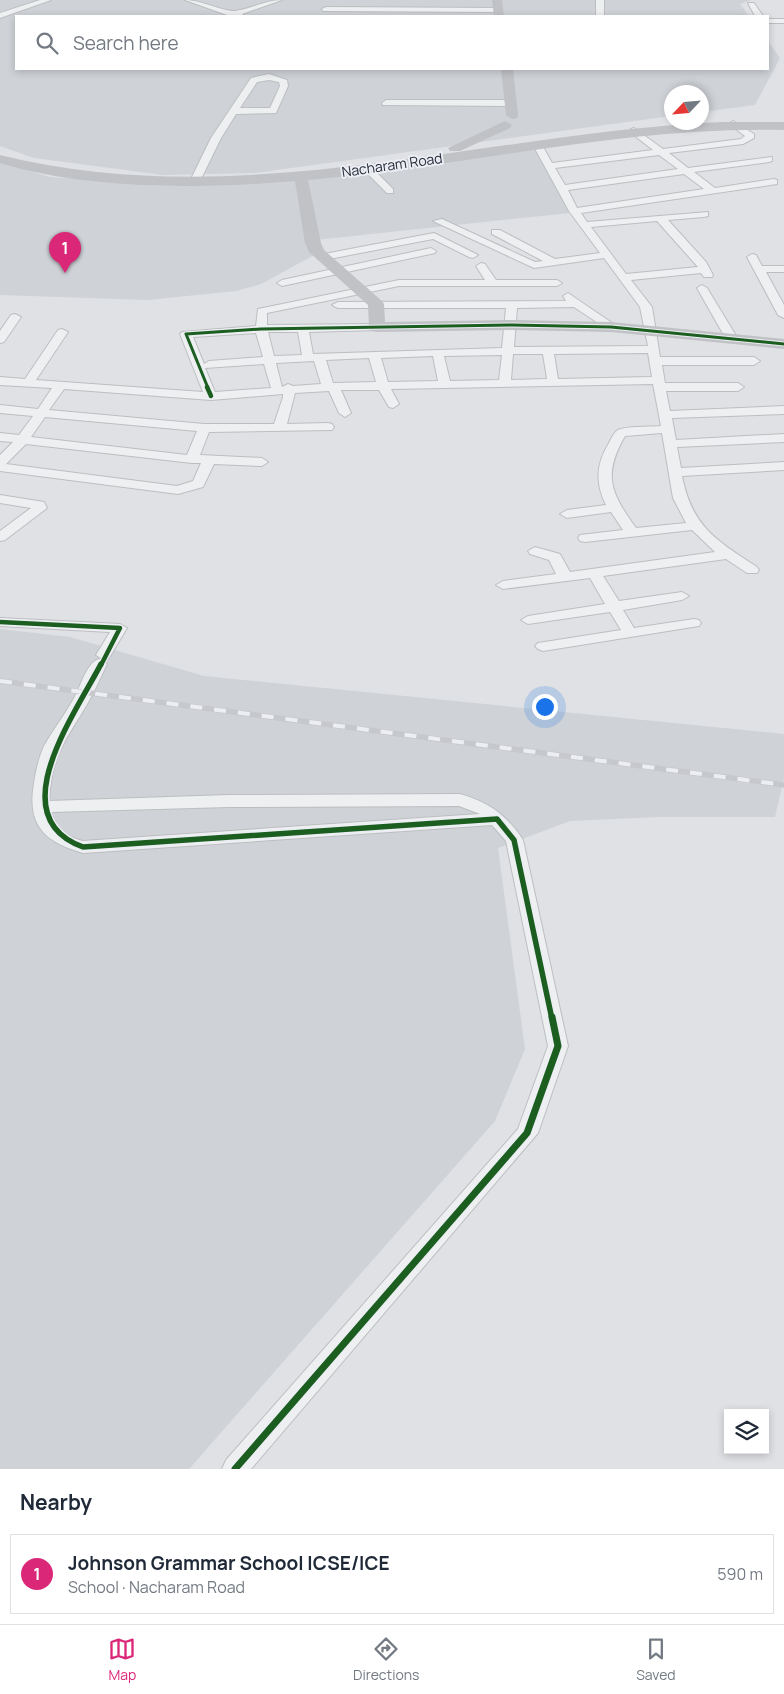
<!DOCTYPE html>
<html lang="en">
<head>
<meta charset="utf-8">
<style>
  body { margin:0; font-family:Manrope,sans-serif; background:#f6f6f7; color:#1f2937 }
  .controls { position:absolute; right:15px; bottom:15px; display:grid; overflow:hidden; border-radius:0px; box-shadow:0 2px 8px #0003 }
  .controls button { width:45px; height:45px; display:grid; place-items:center; padding:0; border:0; border-bottom:1px solid #e0e1e3; background:#fff; color:#1f2937; font:25px sans-serif }
  .compass { position:absolute; left:664px; top:85px; width:45px; height:45px; border-radius:50%; background:#fff; box-shadow:0 2px 8px #0003; rotate:244deg }
  .you { position:absolute; left:544px; top:706px; width:18px; height:18px; margin:-12px; border:4px solid #fff; border-radius:50%; background:#1a73e8; box-shadow:0 0 0 8px #1a73e833 }
  .badge { display:grid; place-items:center; width:32px; height:32px; border-radius:50%; background:#db2777; color:#fff; font-size:16px; font-weight:700 }
  .pin { position:absolute; translate:-50% -41px; filter:drop-shadow(0 1px 2px #0008) }
  .pin::after { content:''; position:absolute; top:26px; width:18px; height:15px; background:inherit; clip-path:polygon(0 0,100% 0,50% 100%) }
  .list { margin:0; padding:0; list-style:none }
  h2 { display:flex; justify-content:space-between; align-items:center; height:65px; margin:0; padding:0 20px; font-size:21px }
  h2 small { font-size:16px; font-weight:400; color:#747a83 }
  .list li { display:grid; grid-template-columns:32px 1fr auto; gap:15px; align-items:center; box-sizing:border-box; height:80px; margin:0 10px 10px; padding:0 10px; border:1px solid #e0e1e3; border-radius:0px }
  .list b { display:block; font-size:19px; white-space:nowrap }
  .list p { margin:0; font-size:16px; white-space:nowrap; color:#747a83 }
  .list em { font-size:16px; font-style:normal; color:#747a83 }
  .icon { flex:none; width:28px; height:28px; fill:none; stroke:currentColor; stroke-width:2; stroke-linecap:round; stroke-linejoin:round }
  .map { position:relative; flex:none; width:784px; height:1469px; overflow:hidden }
  .search { position:absolute; background:#fff; box-shadow:0 2px 8px #0003; left:15px; right:15px; top:15px; height:55px; display:flex; align-items:center; gap:12px; box-sizing:border-box; padding:0 18px; border-radius:0px; color:#747a83; font-size:19px }
  .sheet { height:155px; background:#fff }
  nav { display:flex; justify-content:space-around; align-items:center; box-sizing:border-box; height:70px; border-top:1px solid #e0e1e3; background:#fff; font-size:14px; color:#747a83 }
  nav a { display:grid; justify-items:center; gap:2px }
  nav .on { color:#db2777 }
  .map>svg:first-child { display:block }
  .built { fill:#cfd2d7 }
  .lines { fill:none; stroke-linecap:round; stroke-linejoin:round }
  .street-casing { stroke:#bcbec1; stroke-width:2 }
  .street { fill:#eeeff0; fill-rule:evenodd }
  .secondary { fill:#c0c2c6; fill-rule:evenodd }
  .rail-casing { stroke:#c7c8cb; stroke-width:5.5 }
  .rail { stroke:#eceef4; stroke-width:4; stroke-dasharray:12; stroke-linecap:butt }
  .cycleway-far3-casing { stroke:#eceef4; stroke-width:5 }
  .cycleway-far2-casing { stroke:#eceef4; stroke-width:7 }
  .cycleway-far1-casing { stroke:#eceef4; stroke-width:9 }
  .cycleway-casing { stroke:#eceef4; stroke-width:10 }
  .cycleway-far3 { stroke:#1b5e20; stroke-width:3 }
  .cycleway-far2 { stroke:#1b5e20; stroke-width:4.5 }
  .cycleway-far1 { stroke:#1b5e20; stroke-width:5.5 }
  .cycleway { stroke:#1b5e20; stroke-width:7 }
  .labels { text-anchor:middle; stroke-width:4; stroke-linejoin:round; paint-order:stroke }
  .far-street-label { font-size:14px; fill:#272d3b; stroke:#eceef4 }
</style>
</head>
<body>
<div class="map">
<svg width="784" height="1469" viewBox="0 0 784 1469">
  <rect width="100%" height="100%" fill="#dfe1e4"/>
  <!-- built -->
  <g class="built">
    <path d="M 0,0 L 751,0 L 740,4 L 749,16 L 16,16 L 16,69 L 768,69 L 768,41 L 780,58 L 755,105 L 702,112 L 702,92 L 672,92 L 671,116 L 255,173 L 163,175 L 34,158 L 0,146 Z"/>
    <path d="M 537,148 L 569,213 L 315,240 L 316,254 L 261,284 L 236,291 L 148,300 L 0,295 L 0,162 L 50,177 L 158,184 L 276,181 Z"/>
    <path d="M 0,629 L 70,637 L 204,676 L 784,734 L 784,778 L 775,817 L 659,817 L 570,821 L 498,848 L 525,1049 L 495,1121 L 189,1469 L 0,1469 Z"/>
  </g>
  <g class="lines">
    <!-- street casing -->
    <g class="street-casing">
      <g id="street">
        <path d="M 40,0 L 51,0 L 0,18 L 0,13 Z"/>
        <path d="M 185,0 C 201,0 224,12 235,11 C 252,9 265,0 282,0 L 242,14 L 245,16 L 230,16 Z"/>
        <rect x="596" y="0" width="8" height="16"/>
        <path d="M 748,3 L 754,3 L 763,16 L 755,16 Z"/>
        <path d="M 326,7 L 498,8 L 502,10 L 498,12 L 323,11 L 322,9 Z"/>
        <rect x="768" y="19" width="16" height="4"/>
        <path d="M 269,74 L 287,80 L 288,86 L 276,113 L 236,114 L 221,138 L 201,179 L 193,181 L 191,179 L 211,138 L 251,78 ZM 269,80 L 279,82 L 280,86 L 270,108 L 240,108 L 257,82 Z"/>
        <path d="M 386,100 L 511,100 L 515,103 L 511,106 L 383,105 L 382,103 Z"/>
        <path d="M 733,121 L 754,134 L 754,138 L 743,144 L 669,153 L 688,168 L 772,157 L 772,161 L 769,162 L 694,172 L 715,188 L 774,179 L 777,180 L 777,184 L 581,213 L 587,222 L 708,212 L 708,216 L 704,217 L 668,220 L 706,262 L 713,275 L 712,277 L 704,277 L 701,273 L 631,280 L 652,307 L 660,357 L 754,357 L 760,361 L 754,365 L 662,365 L 665,383 L 738,383 L 744,387 L 738,391 L 666,391 L 670,411 L 784,406 L 784,414 L 672,418 L 676,440 L 784,434 L 784,442 L 677,447 L 681,468 L 784,462 L 784,470 L 682,476 C 692,527 716,540 757,567 L 759,570 L 757,573 L 747,573 L 726,559 L 603,576 L 619,601 L 682,592 L 689,596 L 682,600 L 623,610 L 634,628 L 694,619 L 699,620 L 701,623 L 699,626 L 543,651 L 538,649 L 535,646 L 538,643 L 621,630 L 610,612 L 528,624 L 521,620 L 528,616 L 605,604 L 590,578 L 503,589 L 496,585 L 503,581 L 556,574 L 549,560 L 530,554 L 528,551 L 535,547 L 560,554 L 570,572 L 715,552 L 692,530 L 585,542 L 580,541 L 578,538 L 580,535 L 623,530 L 611,512 L 567,518 L 560,514 L 567,510 L 606,505 C 595,483 596,464 609,443 C 611,439 614,432 618,430 C 626,426 650,427 661,426 L 653,384 L 391,389 L 399,404 L 393,408 L 389,407 L 379,390 L 341,390 L 351,413 L 345,417 L 339,413 L 329,391 L 295,393 L 287,424 L 328,423 L 332,424 L 334,427 L 332,430 L 209,432 L 200,455 L 262,458 L 268,462 L 262,466 L 214,464 L 203,487 L 178,494 L 0,471 L 0,455 L 13,442 L 0,441 L 0,433 L 19,435 L 33,416 L 0,413 L 0,405 L 38,409 L 52,388 L 0,385 L 0,377 L 25,379 L 58,330 L 62,329 L 68,332 L 36,380 L 203,392 L 180,334 L 182,332 L 256,326 L 258,309 L 399,280 L 485,280 L 476,266 L 481,263 L 485,264 L 496,280 L 557,280 L 562,283 L 557,286 L 399,286 L 267,313 L 267,325 L 377,324 L 383,327 L 377,330 L 309,332 L 313,354 L 502,348 L 506,308 L 338,308 L 332,305 L 338,302 L 566,301 L 563,296 L 568,293 L 615,325 L 615,329 L 607,329 L 574,307 L 517,308 L 514,347 L 648,346 L 640,307 L 604,258 L 534,268 L 433,221 L 442,219 L 535,262 L 543,261 L 492,234 L 492,230 L 500,230 L 555,259 L 600,253 L 569,211 L 533,145 L 535,143 L 541,143 L 552,163 L 653,150 L 631,133 L 631,129 L 634,128 L 663,149 L 741,139 L 745,136 L 729,124 ZM 659,155 L 678,169 L 565,185 L 555,168 ZM 684,174 L 704,189 L 577,208 L 568,190 ZM 657,221 L 698,267 L 626,274 L 591,227 ZM 268,332 L 298,332 L 302,355 L 274,356 ZM 256,333 L 263,357 L 209,361 L 204,364 L 193,337 ZM 648,353 L 652,377 L 558,379 L 554,354 ZM 513,354 L 543,354 L 547,379 L 511,380 ZM 502,355 L 499,380 L 450,381 L 444,356 ZM 433,356 L 438,381 L 388,382 L 381,358 ZM 369,358 L 376,382 L 333,383 L 326,360 ZM 314,361 L 321,384 L 293,386 L 288,384 L 282,387 L 276,363 ZM 264,364 L 271,388 L 215,392 L 205,368 ZM 64,389 L 211,400 L 283,394 L 283,397 L 274,424 L 204,424 L 49,410 ZM 45,417 L 197,431 L 187,455 L 31,437 ZM 662,433 L 673,498 L 686,523 L 636,528 C 611,493 602,476 625,436 ZM 26,444 L 192,463 L 201,463 L 193,481 L 177,486 L 6,464 Z"/>
        <path d="M 365,167 L 371,167 L 393,189 L 393,193 L 387,193 L 365,171 Z"/>
        <path d="M 434,233 L 478,255 L 473,258 L 469,257 L 433,239 L 324,260 L 319,257 L 324,254 Z"/>
        <path d="M 431,248 L 436,251 L 435,253 L 282,286 L 277,283 L 282,280 Z"/>
        <path d="M 752,254 L 756,255 L 762,266 L 784,266 L 784,272 L 766,272 L 784,305 L 784,318 L 778,315 L 747,257 Z"/>
        <path d="M 702,285 L 707,288 L 738,339 L 736,341 L 732,342 L 726,339 L 697,288 Z"/>
        <path d="M 15,314 L 21,317 L 4,342 L 0,343 L 0,331 L 11,315 Z"/>
        <path d="M 0,495 L 44,502 L 47,508 L 5,540 L 0,541 L 0,531 L 31,508 L 0,503 Z"/>
        <path d="M 0,618 L 120,624 L 127,628 L 109,658 L 104,660 L 96,655 L 110,632 L 0,626 Z"/>
        <path d="M 99,659 L 107,664 C 101,676 96,688 90,699 C 67,740 52,751 49,801 L 229,795 L 460,794 C 488,802 507,815 523,840 L 568,1046 L 538,1133 L 251,1469 L 222,1469 L 226,1460 L 518,1129 L 548,1046 L 506,841 L 492,825 L 83,853 C 43,842 27,824 34,783 C 36,770 39,757 44,746 C 53,730 64,716 73,700 C 80,689 86,663 99,659 ZM 459,806 L 480,814 L 83,841 C 66,837 56,829 51,812 L 229,807 Z"/>
      </g>
    </g>
    <!-- street -->
    <use href="#street" class="street"/>
    <!-- secondary -->
    <g class="secondary">
      <path d="M 492,0 L 502,0 L 504,16 L 494,16 Z"/>
      <path d="M 501,69 L 513,69 L 518,115 L 517,118 L 512,119 L 506,115 Z"/>
      <path d="M 505,121 L 512,125 L 510,128 L 460,151 L 450,151 L 448,148 Z"/>
      <path d="M 722,122 L 784,122 L 784,130 C 624,126 467,166 308,180 L 321,243 L 324,250 L 382,301 L 384,304 L 385,322 L 512,320 L 611,322 L 784,339 L 784,349 L 611,332 L 512,330 L 377,332 L 371,331 L 369,327 L 368,305 L 309,252 L 305,243 L 295,181 C 203,189 88,190 0,163 L 0,155 C 240,215 481,133 722,122 Z"/>
    </g>
    <!-- rail casing -->
    <g class="rail-casing">
      <path id="rail" d="M 0,681 L 784,785"/>
    </g>
    <!-- rail -->
    <use href="#rail" class="rail"/>
    <!-- cycleway-far3 casing -->
    <g class="cycleway-far3-casing">
      <path id="cycleway-far3" d="M 208,388 L 186,334 L 261,329 L 512,325 L 611,327 L 784,344"/>
    </g>
    <!-- cycleway-far2 casing -->
    <g class="cycleway-far2-casing">
      <g id="cycleway-far2">
        <path d="M 207,387 L 211,396"/>
        <path d="M 0,622 L 120,628 L 101,665"/>
      </g>
    </g>
    <!-- cycleway-far1 casing -->
    <g class="cycleway-far1-casing">
      <path id="cycleway-far1" d="M 101,664 C 75,714 0,817 83,847 L 497,819 L 514,840 L 552,1019"/>
    </g>
    <!-- cycleway casing -->
    <g class="cycleway-casing">
      <path id="cycleway" d="M 235,1469 L 527,1133 L 558,1046 L 552,1017"/>
    </g>
    <!-- cycleway-far3 -->
    <use href="#cycleway-far3" class="cycleway-far3"/>
    <!-- cycleway-far2 -->
    <use href="#cycleway-far2" class="cycleway-far2"/>
    <!-- cycleway-far1 -->
    <use href="#cycleway-far1" class="cycleway-far1"/>
    <!-- cycleway -->
    <use href="#cycleway" class="cycleway"/>
  </g>
  <g class="labels">
    <!-- far-street labels -->
    <g class="far-street-label">
      <text transform="translate(392 165) rotate(-8)" y="5">Nacharam Road</text>
    </g>
  </g>
</svg>
<div class="controls">
<button><svg class="icon" aria-label="layers" viewBox="0 0 24 24"><path d="M12 4l9 5-9 5-9-5zM3 14l9 5 9-5"/></svg></button>
</div>
<svg class="compass" viewBox="-18 -18 36 36"><path d="M0-13l5 13h-10z" fill="#e53935"/><path d="M0 13l5-13h-10z" fill="#747a83"/></svg>
<div class="you"></div>
<div class="pin badge" style="left:65px;top:273px">1</div>
<div class="search"><svg class="icon" aria-label="search" viewBox="0 0 24 24"><circle cx="10" cy="10" r="6"/><path d="M15 15l6 6"/></svg>Search here</div>
</div>
<section class="sheet">
<h2>Nearby<small></small></h2>
<ul class="list">
<li><span class="badge">1</span><div><b>Johnson Grammar School ICSE/ICE</b><p>School · Nacharam Road</p></div><em>590 m</em></li>
</ul>
</section>
<nav>
<a class="on"><svg class="icon" aria-label="map" viewBox="0 0 24 24"><path d="M3 6l6-2 6 2 6-2v14l-6 2-6-2-6 2zM9 4v14M15 6v14"/></svg>Map</a>
<a><svg class="icon" aria-label="directions" viewBox="0 0 24 24"><path d="M12 3l9 9-9 9-9-9zM9 14v-3h6M13 9l2 2-2 2"/></svg>Directions</a>
<a><svg class="icon" aria-label="saved" viewBox="0 0 24 24"><path d="M7 4h10v16l-5-4-5 4z"/></svg>Saved</a>
</nav>
</body>
</html>
